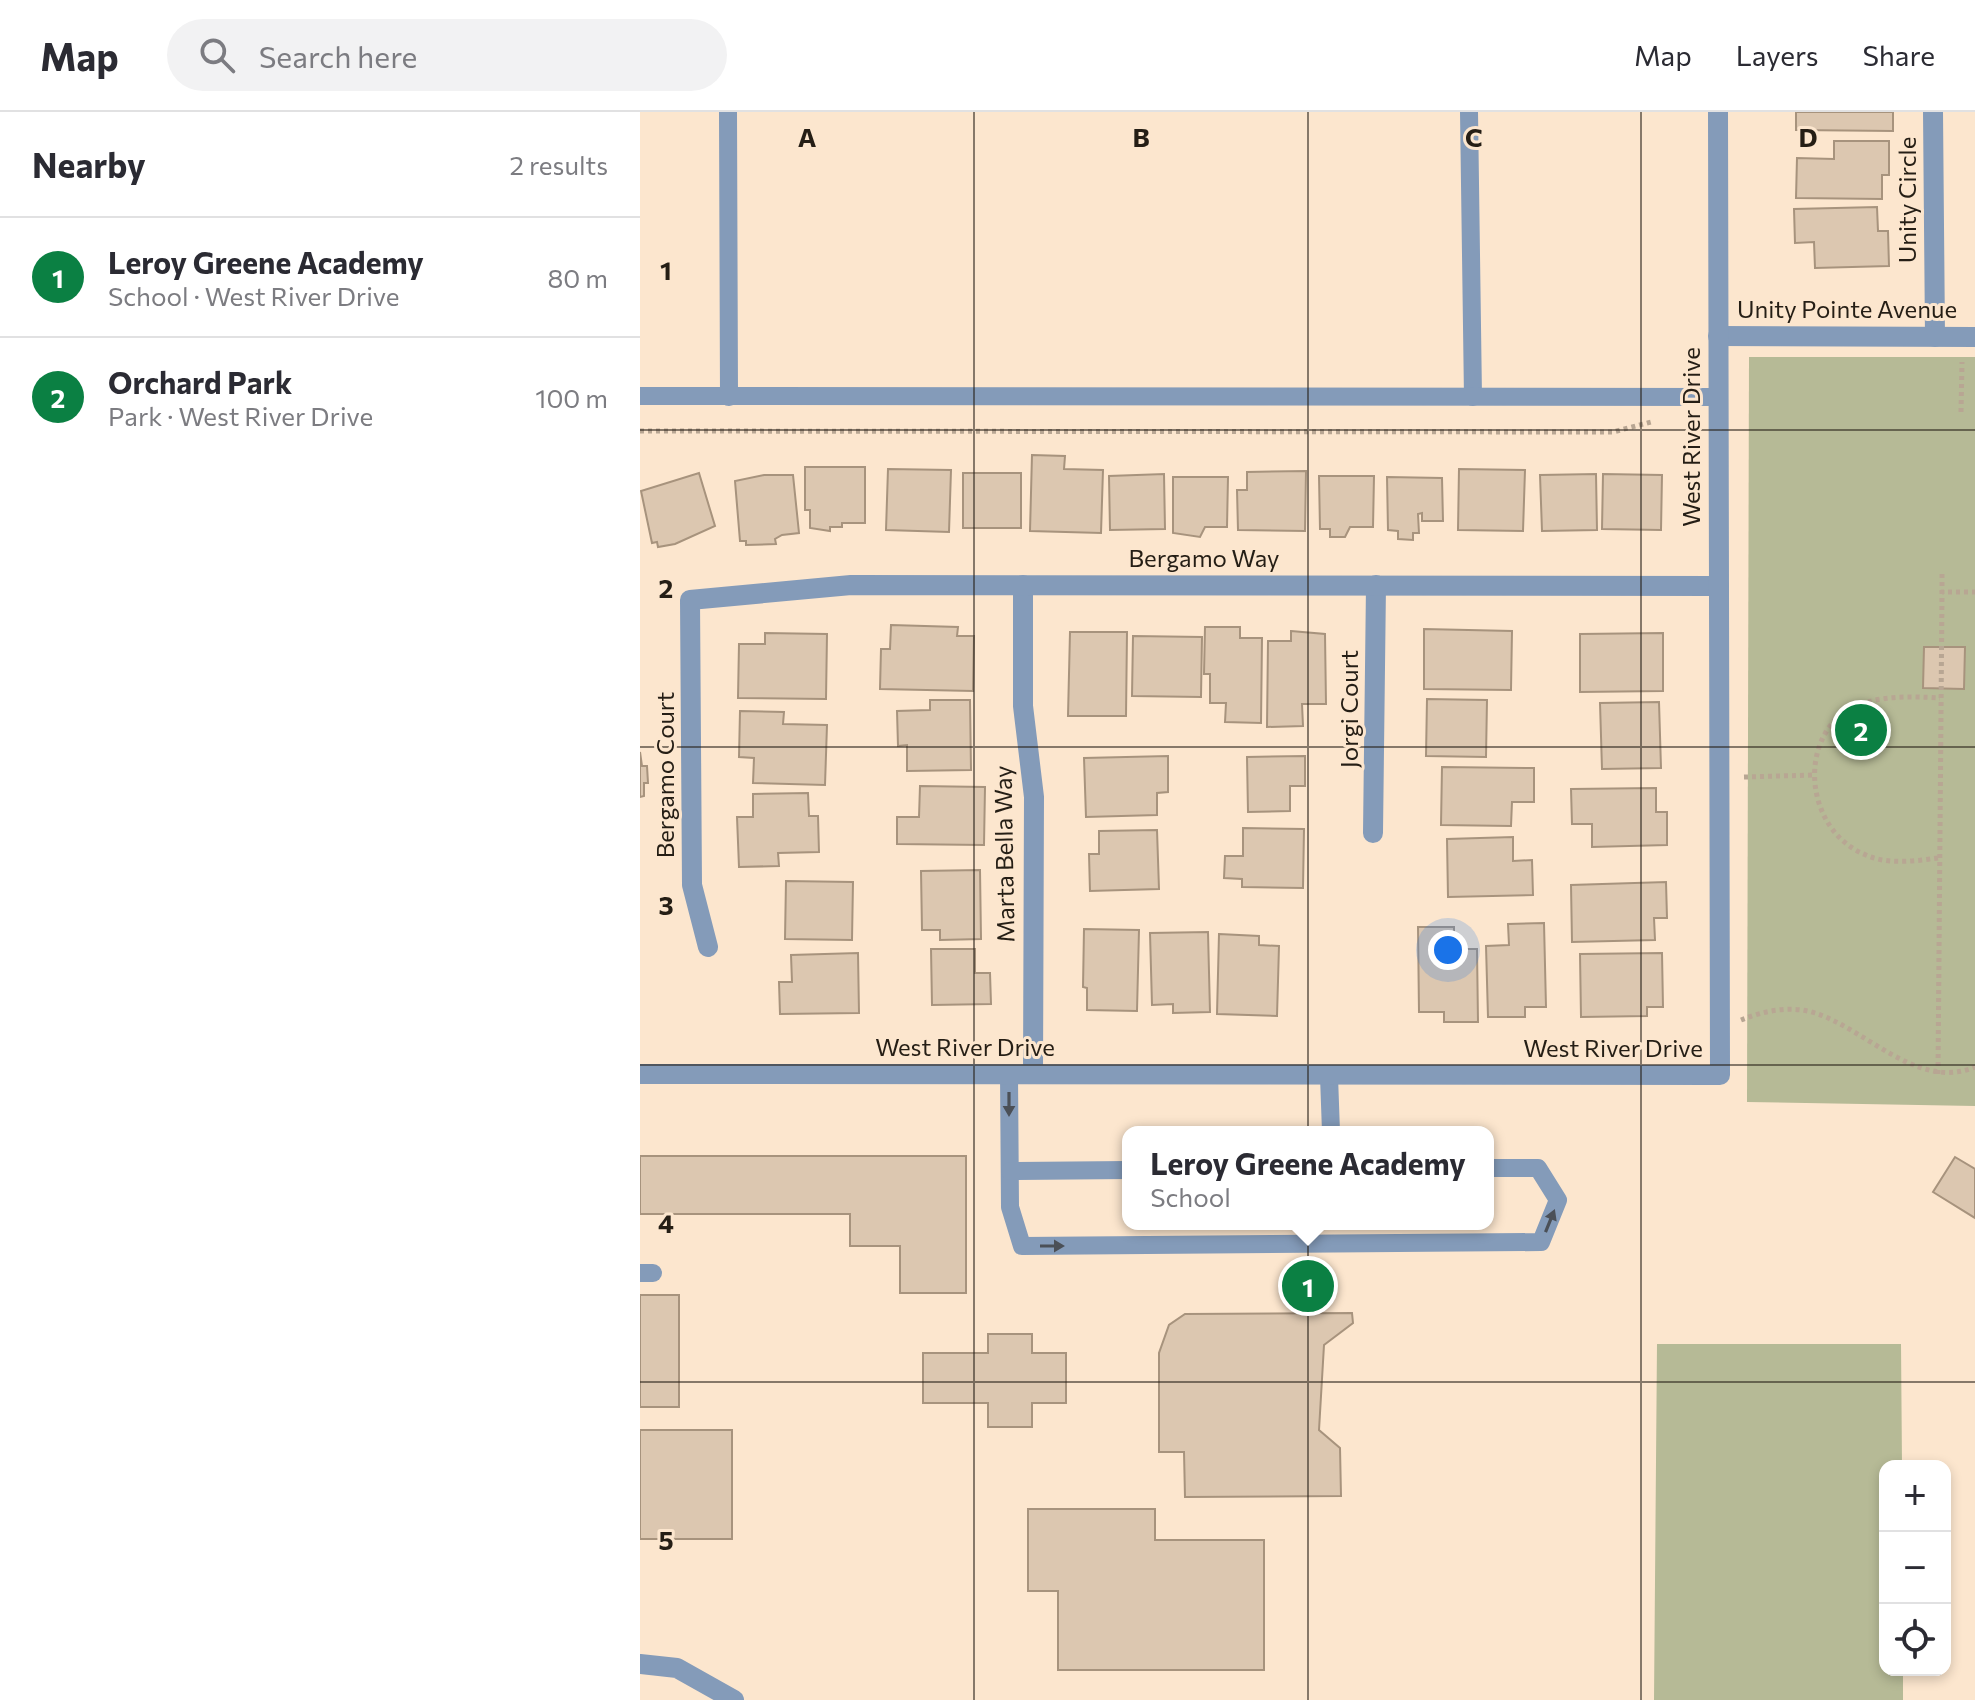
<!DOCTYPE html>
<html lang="en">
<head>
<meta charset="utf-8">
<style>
  body { margin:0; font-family:Commissioner,sans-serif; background:#f2f2f3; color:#2b2b33 }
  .controls { position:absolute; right:24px; bottom:24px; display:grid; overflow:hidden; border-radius:16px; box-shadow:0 4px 12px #0003 }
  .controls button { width:72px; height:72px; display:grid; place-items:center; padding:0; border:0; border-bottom:2px solid #e1e1e2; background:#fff; color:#2b2b33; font:40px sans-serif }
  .you { position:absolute; left:808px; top:838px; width:28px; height:28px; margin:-20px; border:6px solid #fff; border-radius:50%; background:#1a73e8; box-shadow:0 0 0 12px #1a73e833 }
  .badge { display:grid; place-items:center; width:52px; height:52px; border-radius:50%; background:#0b8043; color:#fff; font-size:26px; font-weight:700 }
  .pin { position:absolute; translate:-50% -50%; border:4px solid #fff; box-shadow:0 2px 8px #0006 }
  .popup { position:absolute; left:482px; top:1014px; width:372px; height:104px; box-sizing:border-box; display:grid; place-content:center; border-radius:16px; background:#fff; filter:drop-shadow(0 2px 6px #0005); font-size:26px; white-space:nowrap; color:#7c7c81 }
  .popup b { font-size:30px; color:#2b2b33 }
  .popup::after { content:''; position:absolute; left:50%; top:100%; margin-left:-16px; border:16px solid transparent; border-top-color:#fff }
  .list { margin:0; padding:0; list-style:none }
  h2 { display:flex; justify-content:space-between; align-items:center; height:104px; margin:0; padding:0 32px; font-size:34px }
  h2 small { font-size:26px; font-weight:400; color:#7c7c81 }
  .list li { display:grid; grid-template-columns:52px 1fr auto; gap:24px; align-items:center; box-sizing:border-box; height:120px; padding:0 32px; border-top:2px solid #e1e1e2 }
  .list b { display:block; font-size:30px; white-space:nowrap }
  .list p { margin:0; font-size:26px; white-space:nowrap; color:#7c7c81 }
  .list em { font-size:26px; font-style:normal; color:#7c7c81 }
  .icon { flex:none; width:44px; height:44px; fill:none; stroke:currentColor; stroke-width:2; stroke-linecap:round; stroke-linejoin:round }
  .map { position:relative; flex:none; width:1335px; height:1588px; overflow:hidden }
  header { display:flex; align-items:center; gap:48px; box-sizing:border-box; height:112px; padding:0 40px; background:#fff; border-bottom:2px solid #e1e1e2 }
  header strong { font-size:38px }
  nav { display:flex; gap:44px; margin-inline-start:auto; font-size:28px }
  .search { width:560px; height:72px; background:#f2f2f3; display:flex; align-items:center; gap:20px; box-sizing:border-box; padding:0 28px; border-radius:44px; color:#7c7c81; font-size:30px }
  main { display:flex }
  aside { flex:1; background:#fff }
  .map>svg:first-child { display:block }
  .green { fill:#b6ba96 }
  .building { fill:#dcc7b0; stroke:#a7937d; stroke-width:2 }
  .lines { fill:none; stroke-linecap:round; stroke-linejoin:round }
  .path { stroke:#b8a693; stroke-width:5; stroke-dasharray:4 4; stroke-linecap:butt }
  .lane { stroke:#849bb9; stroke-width:18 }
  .street { stroke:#849bb9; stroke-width:20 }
  .oneway { fill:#4b5057 }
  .grid { fill:none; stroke:#251e15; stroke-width:2; stroke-opacity:0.55 }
  .labels { text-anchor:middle; stroke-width:6; stroke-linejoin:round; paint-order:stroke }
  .street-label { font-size:24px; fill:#251e15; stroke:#fce6ce }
  .grid-label { font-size:26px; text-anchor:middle; font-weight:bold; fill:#251e15; stroke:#fce6ce; stroke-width:6; stroke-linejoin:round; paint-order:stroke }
</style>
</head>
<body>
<header>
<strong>Map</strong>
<div class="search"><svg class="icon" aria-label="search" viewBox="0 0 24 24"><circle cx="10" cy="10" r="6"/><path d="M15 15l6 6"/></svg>Search here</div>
<nav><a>Map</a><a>Layers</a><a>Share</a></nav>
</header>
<main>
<aside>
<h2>Nearby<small>2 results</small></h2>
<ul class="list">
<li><span class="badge">1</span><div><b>Leroy Greene Academy</b><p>School · West River Drive</p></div><em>80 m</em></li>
<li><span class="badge">2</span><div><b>Orchard Park</b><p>Park · West River Drive</p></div><em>100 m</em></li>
</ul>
</aside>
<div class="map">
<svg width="1335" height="1588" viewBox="0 0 1335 1588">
  <rect width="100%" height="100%" fill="#fce6ce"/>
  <!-- green -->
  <g class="green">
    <path d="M 1109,245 L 1335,245 L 1335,994 L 1107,990 Z"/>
    <path d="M 1017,1232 L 1261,1232 L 1262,1354 L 1245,1354 L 1245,1558 L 1263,1558 L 1263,1588 L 1014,1588 Z"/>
  </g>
  <!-- building -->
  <g class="building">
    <path d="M 1156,0 L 1253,0 L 1253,19 L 1156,18 Z"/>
    <path d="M 1194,29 L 1249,29 L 1249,63 L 1242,63 L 1242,87 L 1156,86 L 1157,46 L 1194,47 Z"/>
    <path d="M 1237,95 L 1238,119 L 1248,119 L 1249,154 L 1175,156 L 1174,130 L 1155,131 L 1154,97 Z"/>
    <path d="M 392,343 L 425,344 L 424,357 L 463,358 L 461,421 L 390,419 Z"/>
    <path d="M 165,355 L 225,355 L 225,411 L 202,411 L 202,415 L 190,415 L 190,419 L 170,416 L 170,398 L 165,398 Z"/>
    <path d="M 248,357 L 311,358 L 309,420 L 246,418 Z"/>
    <path d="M 819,357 L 885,358 L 883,419 L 818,418 Z"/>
    <path d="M 666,359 L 665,419 L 598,418 L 597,378 L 607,378 L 607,360 Z"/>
    <path d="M 59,361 L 75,414 L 35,432 L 18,435 L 17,430 L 12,431 L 1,379 Z"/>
    <rect x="323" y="361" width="58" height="55"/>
    <path d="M 524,362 L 525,417 L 470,418 L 469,364 Z"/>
    <path d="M 956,362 L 957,418 L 902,419 L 900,363 Z"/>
    <path d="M 963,362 L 1022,363 L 1021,418 L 962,417 Z"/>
    <path d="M 124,363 L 153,363 L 159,421 L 142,423 L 135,427 L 136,432 L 106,433 L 106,429 L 100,429 L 95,369 Z"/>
    <path d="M 679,364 L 734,364 L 733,415 L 710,415 L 705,425 L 690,425 L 690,417 L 680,417 Z"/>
    <path d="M 533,365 L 588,365 L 587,415 L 565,415 L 560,425 L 533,421 Z"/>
    <path d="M 747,365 L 802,366 L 803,409 L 782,409 L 782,401 L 778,402 L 779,421 L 773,421 L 773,428 L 758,427 L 758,419 L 748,418 Z"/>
    <path d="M 251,513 L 318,515 L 317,524 L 334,524 L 333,579 L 240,577 L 241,537 L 250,537 Z"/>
    <path d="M 565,515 L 600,515 L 600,526 L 622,526 L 621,611 L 585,610 L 586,591 L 570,591 L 570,562 L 564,562 Z"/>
    <path d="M 784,517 L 872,519 L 871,578 L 784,577 Z"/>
    <path d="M 651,519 L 685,522 L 686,592 L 662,592 L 663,614 L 627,615 L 628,529 L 651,529 Z"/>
    <path d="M 430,520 L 487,520 L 486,604 L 428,604 Z"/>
    <path d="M 125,521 L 187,522 L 186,587 L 98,586 L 99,532 L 125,532 Z"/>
    <path d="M 1023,521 L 1023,579 L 940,580 L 940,522 Z"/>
    <path d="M 493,524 L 562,525 L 561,585 L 492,584 Z"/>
    <path d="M 1284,535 L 1325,535 L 1324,577 L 1283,576 Z"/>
    <path d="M 787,587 L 847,588 L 846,645 L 786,644 Z"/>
    <path d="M 290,588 L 330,588 L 331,658 L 267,659 L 267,633 L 258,634 L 257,599 L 290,598 Z"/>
    <path d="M 1019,590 L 1021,656 L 962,657 L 960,591 Z"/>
    <path d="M 100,599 L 144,600 L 143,612 L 187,613 L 185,673 L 113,671 L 114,646 L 99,645 Z"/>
    <path d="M 0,640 L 2,654 L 7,654 L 8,671 L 4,671 L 4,684 L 0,685 Z"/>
    <path d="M 528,644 L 528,680 L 517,681 L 517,703 L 446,705 L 444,646 Z"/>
    <path d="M 665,644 L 665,674 L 650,674 L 650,699 L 608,700 L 607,645 Z"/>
    <path d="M 802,655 L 894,656 L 894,690 L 872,690 L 871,714 L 801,713 Z"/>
    <path d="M 280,674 L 345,675 L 344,733 L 257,732 L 257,705 L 279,705 Z"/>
    <path d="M 1016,676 L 1016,700 L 1027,700 L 1027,733 L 952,735 L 952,712 L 932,712 L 931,677 Z"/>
    <path d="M 168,681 L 169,704 L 178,704 L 179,740 L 138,741 L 139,754 L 99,755 L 97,705 L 113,705 L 113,682 Z"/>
    <path d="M 603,716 L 664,717 L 663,776 L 602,775 L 602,767 L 584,766 L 585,744 L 603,744 Z"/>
    <path d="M 517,718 L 519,777 L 450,779 L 449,742 L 459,742 L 459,719 Z"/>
    <path d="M 873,725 L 873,749 L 892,748 L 893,783 L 808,785 L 807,727 Z"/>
    <path d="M 340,758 L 341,827 L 300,828 L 300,818 L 282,818 L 281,759 Z"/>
    <path d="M 146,769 L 213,770 L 212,828 L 145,827 Z"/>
    <path d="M 1026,770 L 1027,806 L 1014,806 L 1015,828 L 932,830 L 931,773 Z"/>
    <path d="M 904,811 L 906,895 L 885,895 L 885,905 L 848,905 L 846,834 L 869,833 L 868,812 Z"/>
    <path d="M 778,815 L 814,815 L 814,837 L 837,837 L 838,910 L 804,910 L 804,900 L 779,900 Z"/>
    <path d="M 444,817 L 499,818 L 497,899 L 447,898 L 447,876 L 443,875 Z"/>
    <path d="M 568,820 L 570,900 L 533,901 L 533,892 L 512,893 L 510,821 Z"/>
    <path d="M 579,822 L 619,824 L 619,833 L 639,834 L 637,904 L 577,902 Z"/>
    <path d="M 291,837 L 335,837 L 335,861 L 350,861 L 351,892 L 292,893 Z"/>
    <path d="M 218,841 L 219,901 L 140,902 L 139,870 L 152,870 L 151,843 Z"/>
    <path d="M 1022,841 L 1023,895 L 1007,895 L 1007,904 L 941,905 L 940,842 Z"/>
    <path d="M 0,1044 L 326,1044 L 326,1181 L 260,1181 L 260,1134 L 210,1134 L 210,1102 L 0,1102 Z"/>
    <path d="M 1315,1045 L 1335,1057 L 1335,1106 L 1293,1080 Z"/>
    <rect x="0" y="1183" width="39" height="112"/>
    <path d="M 712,1201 L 713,1211 L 684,1233 L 679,1318 L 700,1336 L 701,1384 L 545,1385 L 544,1340 L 519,1340 L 519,1241 L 529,1213 L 545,1202 Z"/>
    <path d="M 348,1222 L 392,1222 L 392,1241 L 426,1241 L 426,1291 L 392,1291 L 392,1315 L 348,1315 L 348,1291 L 283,1291 L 283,1241 L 348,1241 Z"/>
    <rect x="0" y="1318" width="92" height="109"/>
    <path d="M 388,1397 L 515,1397 L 515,1428 L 624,1428 L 624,1558 L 418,1558 L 418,1479 L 388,1479 Z"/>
  </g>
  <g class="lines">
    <!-- path -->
    <g class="path">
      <path d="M 1321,300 L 1322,250"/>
      <path d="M 0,319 L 973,320 L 1011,310"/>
      <path d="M 1302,462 L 1302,480"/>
      <path d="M 1104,665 L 1174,663"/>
      <path d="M 1298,746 C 1275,749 1248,753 1226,743 C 1174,723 1158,650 1194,609 C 1218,582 1268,584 1300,586"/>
      <path d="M 1101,908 C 1123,899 1151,893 1175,901 C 1226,917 1278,979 1335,955"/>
      <path d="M 1298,962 L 1302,480 L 1335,480"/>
    </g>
    <!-- lane -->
    <g class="lane">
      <path d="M 88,0 L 89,285"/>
      <path d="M 829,0 L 833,285"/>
      <path d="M 0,284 L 1078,285"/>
      <path d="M 369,962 L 370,1095 L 382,1134 L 901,1130 L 918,1088 L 898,1056 L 848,1056"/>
      <path d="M 689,964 L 691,1020"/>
      <path d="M 370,1059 L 488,1058"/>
      <path d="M 0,1161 L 13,1161"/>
    </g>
    <!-- street -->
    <g class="street">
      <path d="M 1293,0 L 1295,225"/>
      <path d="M 1078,224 L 1335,225"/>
      <path d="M 383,473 L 383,594 L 394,685 L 393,962"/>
      <path d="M 733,721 L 736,473"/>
      <path d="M 68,835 L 52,773 L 50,488 L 211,473 L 1079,474"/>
      <path d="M 0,962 L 1080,963 L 1078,0"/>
      <path d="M 0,1552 L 37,1556 L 94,1588"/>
    </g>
  </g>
  <!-- one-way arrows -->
  <defs><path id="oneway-solid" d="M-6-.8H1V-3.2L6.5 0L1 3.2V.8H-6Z" transform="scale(2)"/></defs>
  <g class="oneway">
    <use href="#oneway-solid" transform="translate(369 992) rotate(90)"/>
    <use href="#oneway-solid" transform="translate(910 1109) rotate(-68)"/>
    <use href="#oneway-solid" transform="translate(412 1134)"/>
  </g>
  <!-- grid -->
  <path class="grid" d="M 334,0 L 334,1588M 668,0 L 668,1588M 1001,0 L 1001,1588M 0,318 L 1335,318M 0,635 L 1335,635M 0,953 L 1335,953M 0,1270 L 1335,1270"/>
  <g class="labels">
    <!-- street labels -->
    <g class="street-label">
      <text transform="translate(1268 88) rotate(-90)" y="8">Unity Circle</text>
      <text x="1207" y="206">Unity Pointe Avenue</text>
      <text transform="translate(1052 325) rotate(-90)" y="8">West River Drive</text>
      <text x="564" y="455">Bergamo Way</text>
      <text transform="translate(710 597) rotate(-90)" y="8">Jorgi Court</text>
      <text transform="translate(26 663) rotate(-90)" y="8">Bergamo Court</text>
      <text transform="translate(365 742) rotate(-91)" y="8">Marta Bella Way</text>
      <text x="325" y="944">West River Drive</text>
      <text x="973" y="945">West River Drive</text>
    </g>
  </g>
  <g class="grid-label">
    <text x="167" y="35">A</text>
    <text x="501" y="35">B</text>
    <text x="834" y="35">C</text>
    <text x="1168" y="35">D</text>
    <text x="26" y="168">1</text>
    <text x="26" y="486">2</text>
    <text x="26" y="803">3</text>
    <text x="26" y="1121">4</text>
    <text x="26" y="1438">5</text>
  </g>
</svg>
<div class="controls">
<button>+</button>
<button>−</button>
<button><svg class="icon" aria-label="locate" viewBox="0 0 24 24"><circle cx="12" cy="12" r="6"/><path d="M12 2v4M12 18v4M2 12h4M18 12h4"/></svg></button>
</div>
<div class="you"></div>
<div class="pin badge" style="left:668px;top:1174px">1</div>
<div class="popup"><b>Leroy Greene Academy</b>School</div>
<div class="pin badge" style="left:1221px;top:618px">2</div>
</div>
</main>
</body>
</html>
